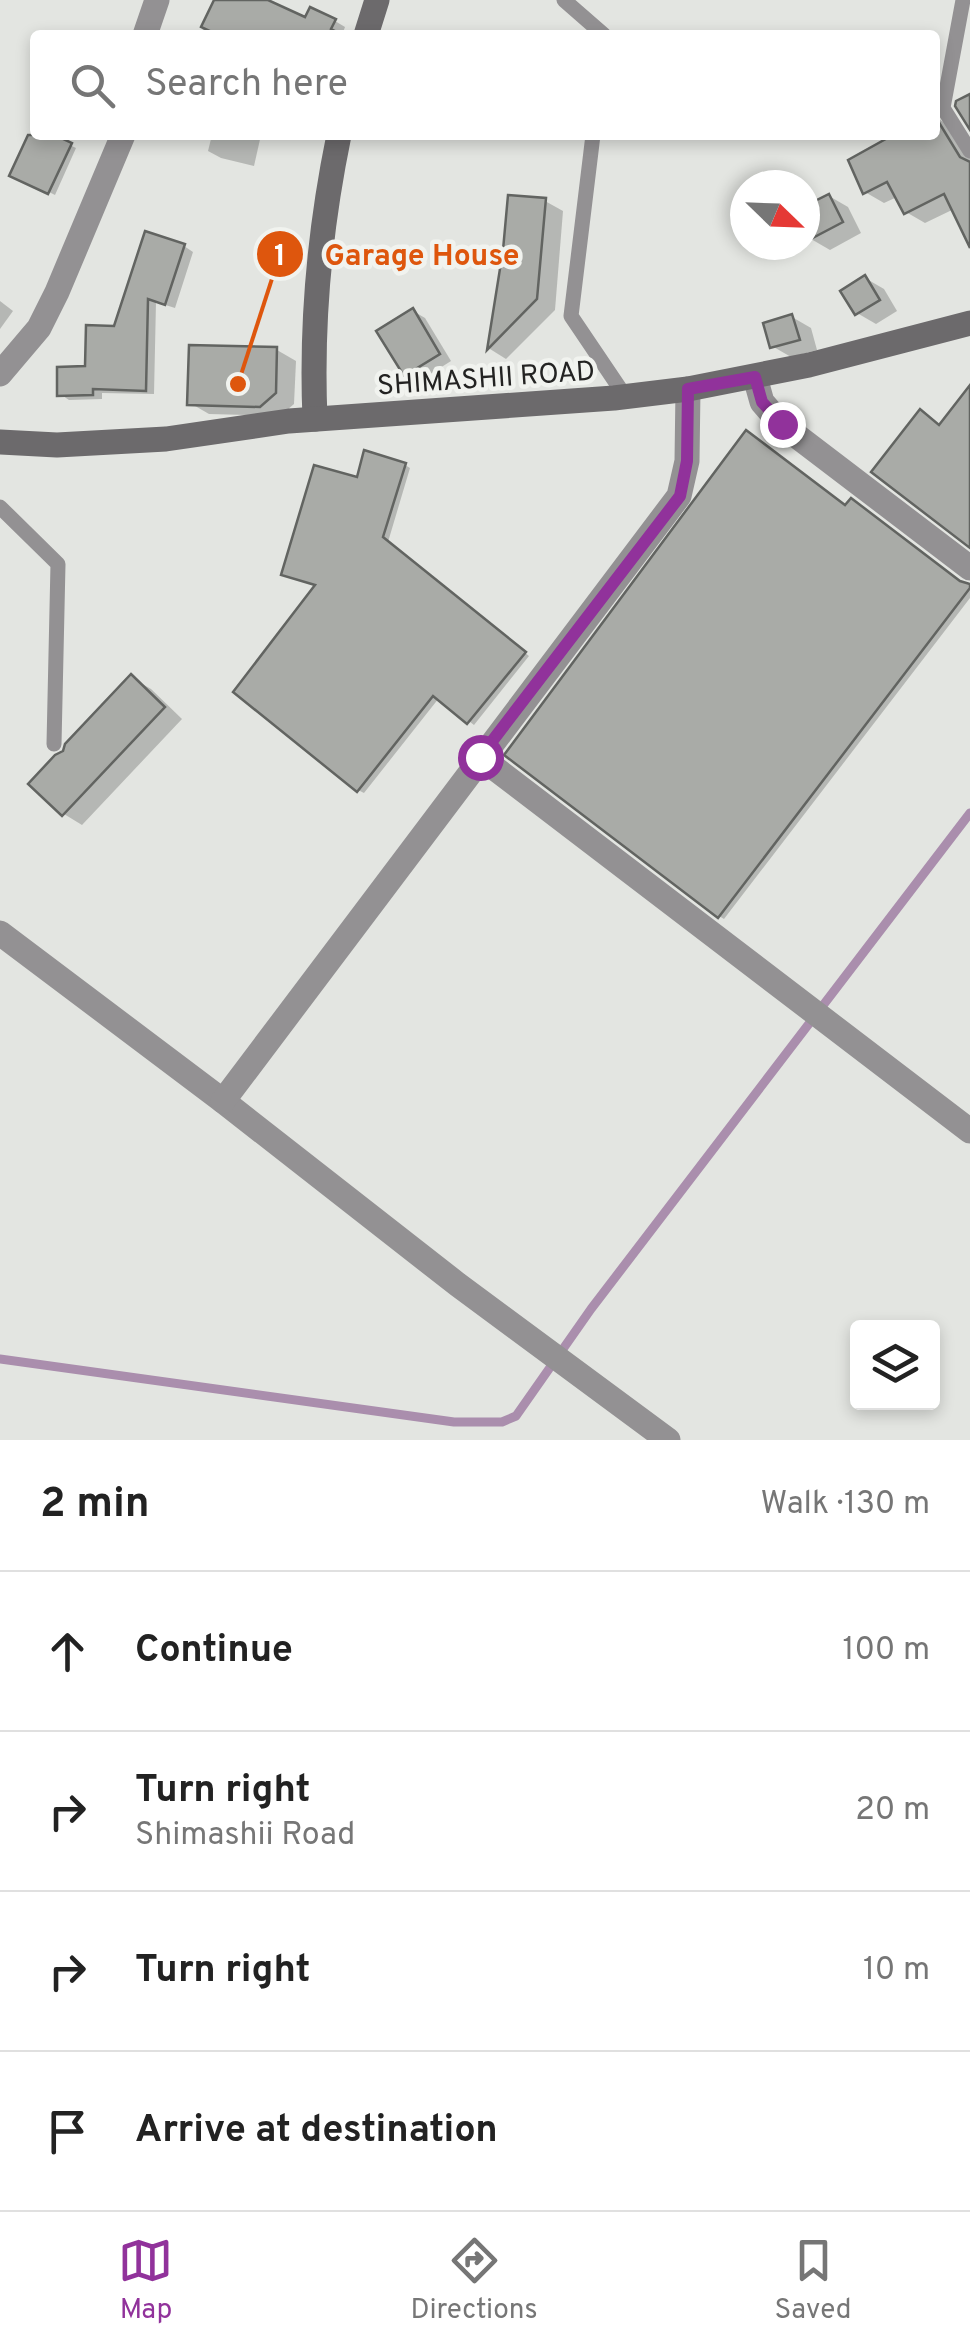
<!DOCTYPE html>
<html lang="en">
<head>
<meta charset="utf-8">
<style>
  body { margin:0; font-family:Overpass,sans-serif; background:#f6f6f6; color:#222 }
  .controls { position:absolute; right:30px; bottom:30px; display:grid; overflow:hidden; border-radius:10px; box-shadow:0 5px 15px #0003 }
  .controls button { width:90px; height:90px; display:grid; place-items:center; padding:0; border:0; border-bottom:2px solid #e0e0e0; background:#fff; color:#222; font:50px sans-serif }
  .compass { position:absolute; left:730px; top:170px; width:90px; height:90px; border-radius:50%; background:#fff; box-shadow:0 5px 15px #0003; rotate:113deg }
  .stop { position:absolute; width:30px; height:30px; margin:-22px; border:8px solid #91329b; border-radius:50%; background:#fff }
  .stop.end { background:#91329b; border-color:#fff; box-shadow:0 2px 10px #0008 }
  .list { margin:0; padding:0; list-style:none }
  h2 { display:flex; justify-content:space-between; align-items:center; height:130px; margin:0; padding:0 40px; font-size:42px }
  h2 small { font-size:32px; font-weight:400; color:#767676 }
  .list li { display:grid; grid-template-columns:65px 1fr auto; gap:30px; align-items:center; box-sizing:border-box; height:160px; padding:0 40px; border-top:2px solid #e0e0e0 }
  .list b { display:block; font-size:38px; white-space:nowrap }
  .list p { margin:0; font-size:32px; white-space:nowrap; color:#767676 }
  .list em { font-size:32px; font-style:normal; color:#767676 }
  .icon { flex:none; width:55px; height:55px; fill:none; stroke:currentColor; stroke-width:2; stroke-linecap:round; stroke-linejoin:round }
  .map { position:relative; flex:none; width:970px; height:1440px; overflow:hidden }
  .search { position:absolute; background:#fff; box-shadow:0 5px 15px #0003; left:30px; right:30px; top:30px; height:110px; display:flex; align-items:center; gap:25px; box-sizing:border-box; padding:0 35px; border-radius:10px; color:#767676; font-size:38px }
  .sheet { height:770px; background:#fff }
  nav { display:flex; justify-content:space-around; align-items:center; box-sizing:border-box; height:140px; border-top:2px solid #e0e0e0; background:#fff; font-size:28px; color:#767676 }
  nav a { display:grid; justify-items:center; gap:5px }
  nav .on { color:#91329b }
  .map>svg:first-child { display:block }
  .shadow { fill:#0003 }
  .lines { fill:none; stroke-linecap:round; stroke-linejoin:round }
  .stream { stroke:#aa8ead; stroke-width:9 }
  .building { fill:#a9aba7; stroke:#626461; stroke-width:2.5 }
  .lane { stroke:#939193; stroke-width:15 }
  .street { stroke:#939193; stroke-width:25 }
  .secondary { stroke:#6c6a6c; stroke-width:25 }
  .route { stroke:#91329b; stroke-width:12 }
  .labels { text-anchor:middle; stroke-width:9; stroke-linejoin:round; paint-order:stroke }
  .street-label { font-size:28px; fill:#232322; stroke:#f1f3ef }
  .leader { fill:none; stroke:#de560d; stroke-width:4 }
  .callout-dot { fill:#de560d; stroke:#f1f3ef; stroke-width:4 }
  .mark-label { font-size:30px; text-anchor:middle; font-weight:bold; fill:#fff }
  .callout-label { font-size:30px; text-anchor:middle; font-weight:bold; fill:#de560d; stroke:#f1f3ef; stroke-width:9; stroke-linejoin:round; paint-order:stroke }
</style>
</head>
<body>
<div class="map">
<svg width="970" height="1440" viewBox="0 0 970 1440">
  <rect width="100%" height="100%" fill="#e3e5e1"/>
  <!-- shadow -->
  <g class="shadow">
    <path d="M 217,0 L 262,0 L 307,21 L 335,21 L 345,27 L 342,35 L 200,35 Z"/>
    <path d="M 935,117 L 952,127 L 970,155 L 970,242 L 954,209 L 925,223 L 906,212 L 897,197 L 884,203 L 865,192 L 898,135 L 935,135 Z"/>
    <path d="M 34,128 L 35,135 L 49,135 L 76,148 L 55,195 L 13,174 Z"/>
    <path d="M 212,135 L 261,135 L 254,166 L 221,158 L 208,151 Z"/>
    <path d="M 829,196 L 848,207 L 861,233 L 830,250 L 811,239 L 805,228 L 805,209 Z"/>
    <path d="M 545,201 L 563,211 L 555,310 L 506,359 L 490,349 L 505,250 Z"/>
    <path d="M 184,246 L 193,252 L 175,308 L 156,302 L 154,394 L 102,393 L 102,399 L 69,400 L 60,394 L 88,369 L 116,328 Z"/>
    <path d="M 865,278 L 884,289 L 897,311 L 876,324 L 857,313 Z"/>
    <path d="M 0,301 L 13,311 L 0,329 Z"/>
    <path d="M 413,311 L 425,318 L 451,361 L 418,382 L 405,375 Z"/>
    <path d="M 792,317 L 811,328 L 817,350 L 791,357 L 772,346 Z"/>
    <path d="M 277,350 L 296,361 L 294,404 L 280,416 L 209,414 L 190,403 Z"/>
    <path d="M 405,465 L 410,468 L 388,542 L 529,656 L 474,725 L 439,698 L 364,793 L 358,790 L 318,585 L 358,480 Z"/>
    <path d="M 846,508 L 962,584 L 970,585 L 970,598 L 724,919 L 719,916 Z"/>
    <path d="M 132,678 L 151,689 L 182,719 L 82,825 L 64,814 Z"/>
  </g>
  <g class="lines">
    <!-- stream -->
    <path class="stream" d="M 0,1359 L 454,1422 L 502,1422 L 516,1416 L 591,1309 L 970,813"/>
  </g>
  <!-- building -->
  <g class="building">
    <path d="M 214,0 L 268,0 L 305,17 L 310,7 L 336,19 L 331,29 L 343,35 L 218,35 L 201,27 Z"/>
    <path d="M 970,94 L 970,130 L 955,106 L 956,101 Z"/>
    <path d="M 935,116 L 960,157 L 970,162 L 970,248 L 944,194 L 904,214 L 887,182 L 863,194 L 848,160 L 893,135 L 935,135 Z"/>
    <path d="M 28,135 L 55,135 L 72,143 L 48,194 L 9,176 Z"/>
    <path d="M 829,194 L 843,222 L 805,242 L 805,206 Z"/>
    <path d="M 508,195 L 546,198 L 537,299 L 487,350 L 503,250 Z"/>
    <path d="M 145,231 L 185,244 L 165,305 L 148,299 L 146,391 L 93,389 L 93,395 L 57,396 L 57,367 L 85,366 L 86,325 L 114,326 Z"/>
    <path d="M 865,275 L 880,300 L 855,315 L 840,291 Z"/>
    <path d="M 413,308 L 440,354 L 404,376 L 376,331 Z"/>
    <path d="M 792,314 L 800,340 L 770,348 L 763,323 Z"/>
    <path d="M 189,345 L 277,347 L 276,393 L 260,407 L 187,405 Z"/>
    <path d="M 970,385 L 970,548 L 871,472 L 920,409 L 939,425 Z"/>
    <path d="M 746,430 L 845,505 L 851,498 L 960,581 L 970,584 L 970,588 L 718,918 L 504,755 Z"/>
    <path d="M 364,450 L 406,463 L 383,537 L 526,652 L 467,724 L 433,696 L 357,792 L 233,692 L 315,585 L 281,575 L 314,465 L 357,477 Z"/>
    <path d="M 131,674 L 165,707 L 62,816 L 28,784 L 55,755 L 63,751 L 65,744 Z"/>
  </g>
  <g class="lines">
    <!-- lane -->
    <g class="lane">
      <path d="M 564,0 L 604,35"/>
      <path d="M 963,0 L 943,108 L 970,151"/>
      <path d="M 593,135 L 571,316 L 625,396"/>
      <path d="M 0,507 L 58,564 L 54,744"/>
    </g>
    <!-- street -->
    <g class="street">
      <path d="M 145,35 L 157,0"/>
      <path d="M 0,374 L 39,328 L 57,292 L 123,135"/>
      <path d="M 755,377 L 762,402 L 781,424 L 970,568"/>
      <path d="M 480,757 L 970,1131"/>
      <path d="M 0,933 L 223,1101 L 457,1284 L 668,1440"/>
      <path d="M 223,1101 L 679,496 L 687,461 L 688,389"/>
    </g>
    <!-- secondary -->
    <g class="secondary">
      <path d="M 366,35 L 377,0"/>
      <path d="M 315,419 C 311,325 320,227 339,135"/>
      <path d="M 0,442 L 57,445 L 166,439 L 289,421 L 614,398 L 688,389 L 809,365 L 970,323"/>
    </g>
  </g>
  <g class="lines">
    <!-- route -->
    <path class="route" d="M 480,757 L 680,496 L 687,461 L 688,389 L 755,377 L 762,402 L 782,424"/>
  </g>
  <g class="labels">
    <!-- street labels -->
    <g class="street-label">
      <text transform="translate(486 377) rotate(-4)" y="10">SHIMASHII ROAD</text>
    </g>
  </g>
  <!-- callouts -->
  <path class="leader" d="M238 384L280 254"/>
  <g class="callout-dot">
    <circle cx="238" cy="384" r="10"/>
    <circle cx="280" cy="254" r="25"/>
  </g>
  <g class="mark-label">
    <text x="280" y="265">1</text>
  </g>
  <g class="callout-label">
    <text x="422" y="265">Garage House</text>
  </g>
</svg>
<div class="controls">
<button><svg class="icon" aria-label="layers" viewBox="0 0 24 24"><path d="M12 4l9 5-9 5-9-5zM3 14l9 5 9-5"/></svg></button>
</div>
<svg class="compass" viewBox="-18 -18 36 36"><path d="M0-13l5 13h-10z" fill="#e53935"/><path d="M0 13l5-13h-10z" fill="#767676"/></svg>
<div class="stop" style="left:480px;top:757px"></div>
<div class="stop end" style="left:782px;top:424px"></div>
<div class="search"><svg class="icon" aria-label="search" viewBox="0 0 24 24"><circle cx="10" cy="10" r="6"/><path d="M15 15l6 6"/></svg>Search here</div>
</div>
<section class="sheet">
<h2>2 min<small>Walk · 130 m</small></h2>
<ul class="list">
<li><svg class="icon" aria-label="ahead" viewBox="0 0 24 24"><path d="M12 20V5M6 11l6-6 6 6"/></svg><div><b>Continue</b></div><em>100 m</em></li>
<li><svg class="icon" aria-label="right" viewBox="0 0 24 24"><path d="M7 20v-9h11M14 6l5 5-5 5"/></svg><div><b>Turn right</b><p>Shimashii Road</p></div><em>20 m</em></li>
<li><svg class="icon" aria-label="right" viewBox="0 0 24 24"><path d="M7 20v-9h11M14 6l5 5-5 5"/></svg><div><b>Turn right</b></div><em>10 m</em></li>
<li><svg class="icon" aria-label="arrive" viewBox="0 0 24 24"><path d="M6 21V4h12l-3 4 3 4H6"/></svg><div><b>Arrive at destination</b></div></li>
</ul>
</section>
<nav>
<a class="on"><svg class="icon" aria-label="map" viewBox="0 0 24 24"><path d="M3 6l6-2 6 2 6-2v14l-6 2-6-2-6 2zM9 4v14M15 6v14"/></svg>Map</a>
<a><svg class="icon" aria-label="directions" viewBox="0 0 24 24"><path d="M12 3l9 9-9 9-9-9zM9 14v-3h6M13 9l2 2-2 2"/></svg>Directions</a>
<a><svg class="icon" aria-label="saved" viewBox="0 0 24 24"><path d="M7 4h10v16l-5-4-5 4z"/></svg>Saved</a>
</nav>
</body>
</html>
